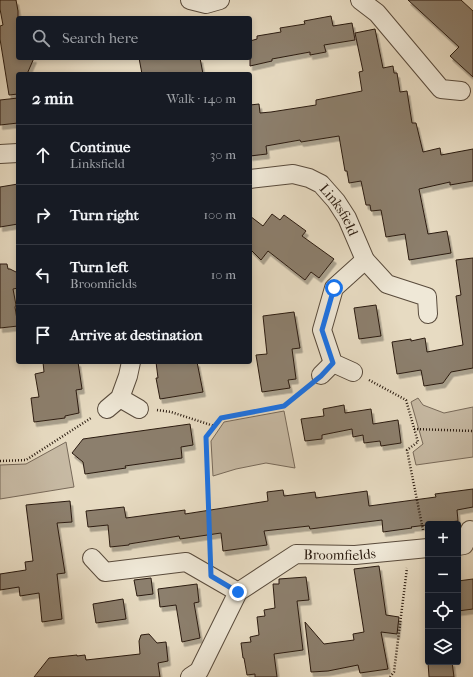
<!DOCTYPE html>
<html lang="en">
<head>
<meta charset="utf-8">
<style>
  body { margin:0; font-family:"IM FELL French Canon",serif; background:#242831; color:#f1f3f6 }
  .controls { position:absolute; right:12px; bottom:12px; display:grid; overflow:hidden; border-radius:4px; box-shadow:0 2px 6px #0003 }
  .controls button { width:36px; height:36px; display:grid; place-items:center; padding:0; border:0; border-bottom:1px solid #363941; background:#171b24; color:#f1f3f6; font:20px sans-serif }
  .stop { position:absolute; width:12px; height:12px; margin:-9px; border:3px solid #1a73e8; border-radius:50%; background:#fff }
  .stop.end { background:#1a73e8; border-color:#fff; box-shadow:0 1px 4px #0008 }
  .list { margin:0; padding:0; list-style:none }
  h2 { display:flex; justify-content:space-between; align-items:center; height:52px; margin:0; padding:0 16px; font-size:17px }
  h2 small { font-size:13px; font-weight:400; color:#9ea1a6 }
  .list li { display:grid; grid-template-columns:26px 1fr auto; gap:12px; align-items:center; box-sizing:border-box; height:60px; padding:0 16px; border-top:1px solid #363941 }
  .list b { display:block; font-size:15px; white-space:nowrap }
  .list p { margin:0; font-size:13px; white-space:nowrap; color:#9ea1a6 }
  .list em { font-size:13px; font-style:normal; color:#9ea1a6 }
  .icon { flex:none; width:22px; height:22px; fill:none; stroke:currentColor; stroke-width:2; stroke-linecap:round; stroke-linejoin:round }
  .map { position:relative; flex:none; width:473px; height:677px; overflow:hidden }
  .search { position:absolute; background:#171b24; box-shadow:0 2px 6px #0003; left:16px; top:16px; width:236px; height:44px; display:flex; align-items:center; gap:10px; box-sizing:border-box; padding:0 14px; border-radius:4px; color:#9ea1a6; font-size:15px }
  .panel { position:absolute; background:#171b24; box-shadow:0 2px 6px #0003; left:16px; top:72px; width:236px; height:292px; border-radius:4px }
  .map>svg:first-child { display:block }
  .green { fill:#c7baa4; stroke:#786a5a }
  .building { fill:#8c7f6d; stroke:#2a1b10; filter:url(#shadow) }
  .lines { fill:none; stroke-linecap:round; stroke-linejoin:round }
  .street-casing { stroke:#594b3c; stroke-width:20 }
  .path { stroke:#2a1b10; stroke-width:2.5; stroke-dasharray:1 2; stroke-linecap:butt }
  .street { stroke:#efe8d7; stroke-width:18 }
  .route { stroke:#1a73e8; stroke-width:5 }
  .labels { text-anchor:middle; stroke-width:3.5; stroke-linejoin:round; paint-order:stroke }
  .street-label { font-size:14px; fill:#2a1b10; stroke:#efe8d7 }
</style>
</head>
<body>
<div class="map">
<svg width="473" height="677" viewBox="0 0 473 677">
  <defs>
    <filter id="shadow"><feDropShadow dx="2.5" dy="4.5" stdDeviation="0" flood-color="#0004"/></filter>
  </defs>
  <rect width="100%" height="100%" fill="#e7dbc2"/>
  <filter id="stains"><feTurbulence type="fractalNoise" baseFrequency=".005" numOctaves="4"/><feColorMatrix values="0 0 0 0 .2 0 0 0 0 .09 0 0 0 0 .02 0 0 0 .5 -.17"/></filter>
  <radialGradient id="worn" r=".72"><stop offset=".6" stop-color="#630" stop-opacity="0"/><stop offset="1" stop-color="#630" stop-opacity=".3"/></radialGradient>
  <!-- green -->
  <g class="green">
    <path d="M 418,398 L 423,405 L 444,413 L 473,407 L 473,457 L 416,465 L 413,452 L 423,444 L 411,402 Z"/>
    <path d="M 284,411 L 295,468 L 266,463 L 236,469 L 213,476 L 211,441 L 224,422 Z"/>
    <path d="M 66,442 L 74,487 L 0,499 L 0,465 L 26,464 Z"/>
  </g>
  <!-- building -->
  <g class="building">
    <path d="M 0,0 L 16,0 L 18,11 L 18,58 L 34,58 L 27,74 L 18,74 L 18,94 L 9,95 L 0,39 L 0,26 L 3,25 L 0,9 Z"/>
    <path d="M 408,0 L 461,0 L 473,11 L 473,77 L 450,56 L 459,47 Z"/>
    <path d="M 331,16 L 333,26 L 352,23 L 355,40 L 324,45 L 326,52 L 310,55 L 310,52 L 272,59 L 272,61 L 250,66 L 250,41 L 257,39 L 257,36 L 281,32 L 280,28 L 305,24 L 304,21 Z"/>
    <path d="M 375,29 L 383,68 L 393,66 L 394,73 L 397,73 L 400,92 L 407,91 L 412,123 L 416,123 L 423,152 L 440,148 L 441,155 L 473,149 L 473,181 L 450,185 L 450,182 L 419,189 L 428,234 L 447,231 L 451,253 L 409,260 L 405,234 L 386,237 L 381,210 L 371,211 L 370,205 L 366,205 L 361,181 L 349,183 L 347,171 L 345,171 L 339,136 L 301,142 L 300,140 L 266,146 L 267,154 L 250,156 L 250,105 L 259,104 L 260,113 L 271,112 L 316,105 L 316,100 L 362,91 L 359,72 L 363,71 L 355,33 Z"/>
    <path d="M 139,58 L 200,58 L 203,74 L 142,74 Z"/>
    <path d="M 18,98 L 18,123 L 0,125 L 0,100 Z"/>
    <path d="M 18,184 L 18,224 L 0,227 L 0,187 Z"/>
    <path d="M 272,214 L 280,220 L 284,215 L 306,231 L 302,236 L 334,259 L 319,278 L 311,272 L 305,280 L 268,251 L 261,260 L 250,249 L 250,216 L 263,226 Z"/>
    <path d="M 473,258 L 473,368 L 451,372 L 443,383 L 424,386 L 421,370 L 397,374 L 392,342 L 411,339 L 411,341 L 425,338 L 427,352 L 463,345 L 456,296 L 461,295 L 456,260 Z"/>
    <path d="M 0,264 L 7,264 L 8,269 L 10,269 L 18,273 L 18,288 L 13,289 L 16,305 L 15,307 L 18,326 L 0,328 Z"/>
    <path d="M 376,305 L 381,336 L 359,339 L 354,308 Z"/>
    <path d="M 294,312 L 300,348 L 292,349 L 296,379 L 288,380 L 290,388 L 262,392 L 256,355 L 267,354 L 263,316 Z"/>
    <path d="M 43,362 L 78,362 L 82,389 L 76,390 L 79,413 L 65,416 L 65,418 L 34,422 L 31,398 L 39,397 L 35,374 L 44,372 Z"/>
    <path d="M 156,362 L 197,362 L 203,392 L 160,399 L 156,378 L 158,378 Z"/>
    <path d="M 344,405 L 345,413 L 371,409 L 373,424 L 398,420 L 401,443 L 381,446 L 380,441 L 364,443 L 363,435 L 353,437 L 352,429 L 322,435 L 322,439 L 305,441 L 301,419 L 324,416 L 323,409 Z"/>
    <path d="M 190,424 L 193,445 L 181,447 L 182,458 L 125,466 L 126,468 L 85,474 L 83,462 L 72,453 L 83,439 Z"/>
    <path d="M 473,489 L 473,507 L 457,510 L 458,521 L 411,527 L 412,528 L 383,532 L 382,520 L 310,529 L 309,526 L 264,531 L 267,545 L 223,551 L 221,533 L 180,539 L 179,536 L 129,544 L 129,545 L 110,547 L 108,525 L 88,527 L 86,511 L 124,507 L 126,518 L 185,510 L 185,514 L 268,501 L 267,492 L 283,490 L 284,496 L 315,492 L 316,498 L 367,491 L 369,506 L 436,497 L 435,494 Z"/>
    <path d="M 70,501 L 72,522 L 57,523 L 65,573 L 57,574 L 62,619 L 42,622 L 39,593 L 20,596 L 19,587 L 0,590 L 0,574 L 26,570 L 25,562 L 33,561 L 26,505 Z"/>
    <path d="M 379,566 L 386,615 L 399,617 L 397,634 L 381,632 L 388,669 L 360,673 L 358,665 L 328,671 L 311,672 L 305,622 L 324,644 L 354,640 L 353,634 L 364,632 L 354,569 Z"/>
    <path d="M 306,577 L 309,600 L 297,601 L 303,650 L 274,654 L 277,677 L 255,677 L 255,674 L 247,675 L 244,658 L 243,658 L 241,643 L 251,642 L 250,637 L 259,635 L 257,617 L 265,616 L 264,610 L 275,608 L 273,584 L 279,584 L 279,579 Z"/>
    <path d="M 151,578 L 153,594 L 137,596 L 134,580 Z"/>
    <path d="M 473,579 L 473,609 L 458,611 L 458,581 Z"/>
    <path d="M 197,584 L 199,602 L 194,603 L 200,638 L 182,642 L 176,605 L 160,607 L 158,589 Z"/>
    <path d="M 123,599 L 126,619 L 96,623 L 93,604 Z"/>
    <path d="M 149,634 L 157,643 L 166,642 L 168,661 L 158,663 L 160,677 L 34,677 L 49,658 L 77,655 L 77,656 L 85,655 L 86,660 L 140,654 L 139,641 L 141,635 Z"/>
    <path d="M 428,662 L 452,662 L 454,677 L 429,677 Z"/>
  </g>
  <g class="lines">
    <!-- street casing -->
    <g class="street-casing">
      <g id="street">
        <path d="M 190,0 L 206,4 L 220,0"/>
        <path d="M 360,0 L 377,13 L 441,89 L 461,91"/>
        <path d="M 0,154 L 18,153"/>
        <path id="s1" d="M 250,179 L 293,174 L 309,178 L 321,184 L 336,201 L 347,218 L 365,260 L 387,284 L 427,297 L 428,314"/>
        <path d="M 353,372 L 333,363 L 322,330 L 334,288 L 365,260"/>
        <path d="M 321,375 L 333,363"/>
        <path d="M 120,398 L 139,409"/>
        <path d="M 107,409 L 120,398 L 128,376 L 131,362"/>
        <path d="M 458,546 L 464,545 L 470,530"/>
        <path d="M 92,558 L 105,572 L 186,562 L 238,592"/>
        <path id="s2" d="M 190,677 L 199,671 L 238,592 L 296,554 L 355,555 L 428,548"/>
      </g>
    </g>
    <!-- path -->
    <g class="path">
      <path d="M 369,380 L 406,400 L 418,442 L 407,450 L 423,530"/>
      <path d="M 157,410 L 171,412 L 214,426"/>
      <path d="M 414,429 L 473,431"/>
      <path d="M 0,461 L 26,460 L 91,418"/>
      <path d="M 210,554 L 206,437 L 221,418 L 284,406 L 308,386"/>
      <path d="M 390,677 L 394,672 L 407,568"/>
    </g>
    <!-- street -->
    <use href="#street" class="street"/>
  </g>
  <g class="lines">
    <!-- route -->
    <path class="route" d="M 238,592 L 211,576 L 206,437 L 221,418 L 284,406 L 321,376 L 333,363 L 322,330 L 334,288"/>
  </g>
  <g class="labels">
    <!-- street labels -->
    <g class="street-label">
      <text dy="5" stroke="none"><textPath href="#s1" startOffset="105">Linksfield</textPath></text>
      <text dy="5" stroke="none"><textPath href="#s2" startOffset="212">Broomfields</textPath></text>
    </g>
  </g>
  <rect width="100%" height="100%" filter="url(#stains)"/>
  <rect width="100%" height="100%" fill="url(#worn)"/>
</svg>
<div class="controls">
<button>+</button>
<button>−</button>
<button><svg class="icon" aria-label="locate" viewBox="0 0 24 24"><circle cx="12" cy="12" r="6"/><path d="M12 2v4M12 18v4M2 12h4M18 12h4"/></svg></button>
<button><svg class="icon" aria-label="layers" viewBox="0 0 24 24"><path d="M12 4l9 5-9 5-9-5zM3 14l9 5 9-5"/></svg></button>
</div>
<div class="stop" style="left:334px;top:288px"></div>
<div class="stop end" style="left:238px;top:592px"></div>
<div class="search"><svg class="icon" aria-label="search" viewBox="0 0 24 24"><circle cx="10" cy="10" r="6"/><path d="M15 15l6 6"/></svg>Search here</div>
<section class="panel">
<h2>2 min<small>Walk · 140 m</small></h2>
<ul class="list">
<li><svg class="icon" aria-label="ahead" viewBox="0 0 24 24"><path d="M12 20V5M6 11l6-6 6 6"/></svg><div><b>Continue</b><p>Linksfield</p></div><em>30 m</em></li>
<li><svg class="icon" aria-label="right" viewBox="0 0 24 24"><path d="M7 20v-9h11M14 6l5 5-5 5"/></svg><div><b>Turn right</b></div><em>100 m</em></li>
<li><svg class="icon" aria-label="left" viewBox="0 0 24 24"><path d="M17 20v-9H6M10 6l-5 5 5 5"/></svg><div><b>Turn left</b><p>Broomfields</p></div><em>10 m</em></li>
<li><svg class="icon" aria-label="arrive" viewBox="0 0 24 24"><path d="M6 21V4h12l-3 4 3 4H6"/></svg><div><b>Arrive at destination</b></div></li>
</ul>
</section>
</div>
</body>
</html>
